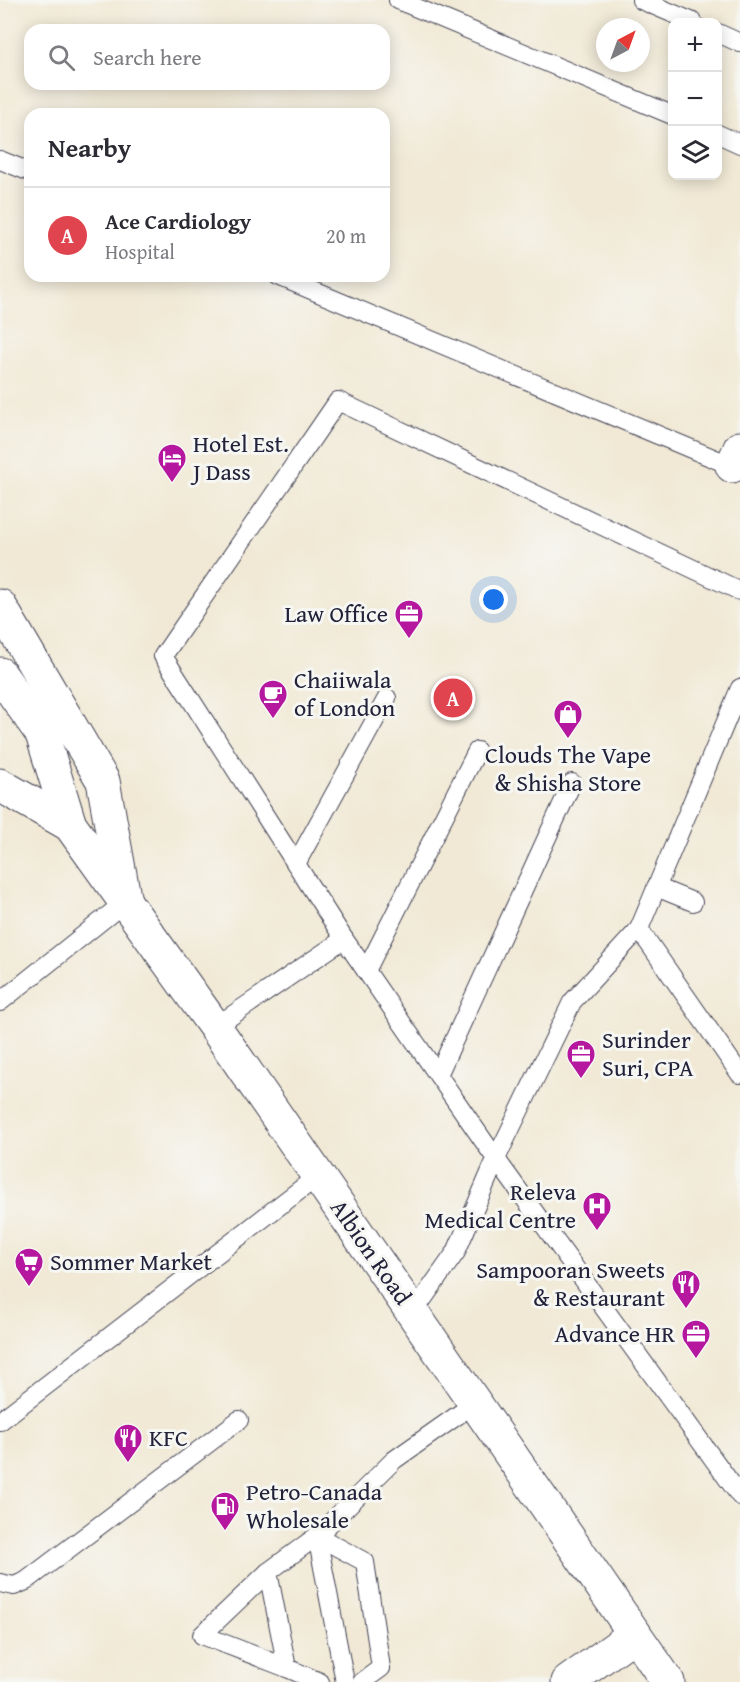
<!DOCTYPE html>
<html lang="en">
<head>
<meta charset="utf-8">
<style>
  body { margin:0; font-family:"Gentium Book Plus",serif; background:#f2f2f3; color:#2b2b33 }
  .controls { position:absolute; right:18px; top:18px; display:grid; overflow:hidden; border-radius:12px; box-shadow:0 3px 15px #0003 }
  .controls button { width:54px; height:54px; display:grid; place-items:center; padding:0; border:0; border-bottom:2px solid #e1e1e2; background:#fff; color:#2b2b33; font:30px sans-serif }
  .compass { position:absolute; left:596px; top:18px; width:54px; height:54px; border-radius:50%; background:#fff; box-shadow:0 3px 15px #0003; rotate:41deg }
  .you { position:absolute; left:494px; top:600px; width:21px; height:21px; margin:-15px; border:4px solid #fff; border-radius:50%; background:#1a73e8; box-shadow:0 0 0 9px #1a73e833 }
  .badge { display:grid; place-items:center; width:39px; height:39px; border-radius:50%; background:#b45309; color:#fff; font-size:20px; font-weight:700 }
  .pin { position:absolute; translate:-50% -50%; border:3px solid #fff; box-shadow:0 2px 6px #0006 }
  .list { margin:0; padding:0; list-style:none }
  h2 { display:flex; justify-content:space-between; align-items:center; height:78px; margin:0; padding:0 24px; font-size:26px }
  h2 small { font-size:20px; font-weight:400; color:#7c7c81 }
  .list li { display:grid; grid-template-columns:39px 1fr auto; gap:18px; align-items:center; box-sizing:border-box; height:96px; padding:0 24px; border-top:2px solid #e1e1e2 }
  .list b { display:block; font-size:22px; white-space:nowrap }
  .list p { margin:0; font-size:20px; white-space:nowrap; color:#7c7c81 }
  .list em { font-size:20px; font-style:normal; color:#7c7c81 }
  .icon { flex:none; width:33px; height:33px; fill:none; stroke:currentColor; stroke-width:2; stroke-linecap:round; stroke-linejoin:round }
  .map { position:relative; flex:none; width:740px; height:1682px; overflow:hidden }
  .search { position:absolute; background:#fff; box-shadow:0 3px 15px #0003; left:24px; top:24px; width:366px; height:66px; display:flex; align-items:center; gap:15px; box-sizing:border-box; padding:0 21px; border-radius:18px; color:#7c7c81; font-size:22px }
  .panel { position:absolute; background:#fff; box-shadow:0 3px 15px #0003; left:24px; top:108px; width:366px; height:174px; border-radius:18px }
  .map>svg:first-child { display:block }
  .lines { fill:none; stroke-linecap:round; stroke-linejoin:round }
  .lane-casing { stroke:#414052; stroke-width:20 }
  .street-casing { stroke:#414052; stroke-width:35 }
  .secondary-casing { stroke:#414052; stroke-width:35 }
  .primary-casing { stroke:#414052; stroke-width:35 }
  .lane { stroke:#fff; stroke-width:18 }
  .street { stroke:#fff; stroke-width:33 }
  .secondary { stroke:#fff; stroke-width:33 }
  .primary { stroke:#fff; stroke-width:33 }
  .labels { text-anchor:middle; stroke-width:6; stroke-linejoin:round; paint-order:stroke }
  .poi-label { font-size:24px; fill:#22223b; stroke:#f6f6f2; text-anchor:start }
  .street-label { font-size:24px; fill:#22223b; stroke:#f6f6f2 }
</style>
</head>
<body>
<div class="map">
<svg width="740" height="1682" viewBox="0 0 740 1682">
  <rect width="100%" height="100%" fill="#f6f6f2"/>
  <filter id="ink" filterUnits="userSpaceOnUse"><feTurbulence type="fractalNoise" baseFrequency=".0167" numOctaves="2"/><feDisplacementMap in="SourceGraphic" scale="12" xChannelSelector="R" yChannelSelector="G"/><feConvolveMatrix kernelMatrix="1 2 1 2 8 2 1 2 1" color-interpolation-filters="sRGB"/></filter>
  <filter id="wash" filterUnits="userSpaceOnUse"><feTurbulence type="fractalNoise" baseFrequency=".008" numOctaves="4" result="noise"/><feDisplacementMap in="SourceGraphic" scale="24" xChannelSelector="R" yChannelSelector="G"/><feGaussianBlur stdDeviation="1.35" result="paint"/><feColorMatrix in="noise" values="0 0 0 0 0 0 0 0 0 0 0 0 0 0 0 0 0 1.4 0 .05"/><feComposite in="paint" operator="in"/></filter>
  <g filter="url(#wash)">
    <rect width="100%" height="100%" fill="#f1e9d5"/>
  </g>
  <g filter="url(#ink)">
    <g class="lines">
      <!-- lane casing -->
      <g class="lane-casing">
        <g id="lane">
          <path d="M 398,0 L 672,115"/>
          <path d="M 641,0 L 693,22"/>
          <path d="M 718,33 L 740,43"/>
          <path d="M 718,134 L 740,144"/>
          <path d="M 0,160 L 30,172"/>
          <path d="M 278,276 L 732,466"/>
          <path d="M 296,864 L 387,698"/>
          <path d="M 656,887 L 693,902"/>
          <path d="M 639,929 L 740,1074"/>
          <path d="M 344,939 L 163,656 L 338,401 L 740,591"/>
          <path d="M 366,971 L 477,751"/>
          <path d="M 0,1002 L 125,902"/>
          <path d="M 215,1027 L 344,939 L 496,1159 L 740,1496"/>
          <path d="M 438,1075 L 572,783"/>
          <path d="M 413,1313 L 456,1252 L 496,1159 L 572,1002 L 639,929 L 740,688"/>
          <path d="M 0,1421 L 318,1176"/>
          <path d="M 317,1536 L 365,1562 L 381,1668 L 362,1682"/>
          <path d="M 317,1536 L 345,1682"/>
          <path d="M 268,1572 L 202,1635 L 287,1668"/>
          <path d="M 0,1583 L 14,1586 L 26,1581 L 239,1420"/>
          <path d="M 320,1682 L 287,1668 L 268,1572 L 317,1536 L 394,1460 L 475,1403"/>
        </g>
      </g>
      <!-- street casing -->
      <g class="street-casing">
        <path id="street" d="M 732,466 L 740,448"/>
      </g>
      <!-- secondary casing -->
      <g class="secondary-casing">
        <g id="secondary">
          <path d="M 0,674 L 42,734 L 70,825 L 215,1027 L 668,1682"/>
          <path d="M 0,785 L 70,825"/>
          <path d="M 568,1682 L 635,1634"/>
        </g>
      </g>
      <!-- primary casing -->
      <g class="primary-casing">
        <path id="primary" d="M 0,606 L 103,781 L 125,902"/>
      </g>
      <!-- lane -->
      <use href="#lane" class="lane"/>
      <!-- street -->
      <use href="#street" class="street"/>
      <!-- secondary -->
      <use href="#secondary" class="secondary"/>
      <!-- primary -->
      <use href="#primary" class="primary"/>
    </g>
  </g>
  <!-- icons -->
  <defs>
    <g id="hotel-pin" transform="scale(1.5)"><path d="M0 17L-7.5 6A9.5 9.5 0 1 1 7.5 6Z" fill="#b5179e" stroke="#f6f6f2"/><path d="M-6-4.5h1.5V1H6V5H4.5V3h-9V5H-6ZM-4 0a1.8 1.8 0 1 1 3.6 0ZM.5 0V-2.5h3Q6-2.5 6 0Z" fill="#fff"/></g>
    <g id="office-pin" transform="scale(1.5)"><path d="M0 17L-7.5 6A9.5 9.5 0 1 1 7.5 6Z" fill="#b5179e" stroke="#f6f6f2"/><path d="M-6-3h4V-5.5h4V-3h4V5H-6ZM-1-4.5V-3h2v-1.5ZM-6 0V1H6V0Z" fill="#fff"/></g>
    <g id="cafe-pin" transform="scale(1.5)"><path d="M0 17L-7.5 6A9.5 9.5 0 1 1 7.5 6Z" fill="#b5179e" stroke="#f6f6f2"/><path d="M-5.5-4.5H6V0H3Q3 3.5 0 3.5H-2.5Q-5.5 3.5-5.5 0ZM3-3.2v2h1.7v-2ZM-6 4.5H4V6H-6Z" fill="#fff"/></g>
    <g id="shop-pin" transform="scale(1.5)"><path d="M0 17L-7.5 6A9.5 9.5 0 1 1 7.5 6Z" fill="#b5179e" stroke="#f6f6f2"/><path d="M-5-2.5h2.3a2.7 3.5 0 0 1 5.4 0H5L5.5 6h-11ZM-1.5-2.5h3a1.5 2.3 0 0 0-3 0Z" fill="#fff"/></g>
    <g id="hospital-pin" transform="scale(1.5)"><path d="M0 17L-7.5 6A9.5 9.5 0 1 1 7.5 6Z" fill="#b5179e" stroke="#f6f6f2"/><path d="M-5-5h3v3.5h4V-5h3V5h-3V1.5h-4V5h-3Z" fill="#fff"/></g>
    <g id="supermarket-pin" transform="scale(1.5)"><path d="M0 17L-7.5 6A9.5 9.5 0 1 1 7.5 6Z" fill="#b5179e" stroke="#f6f6f2"/><path d="M-6-5.5h2.5l.6 2H6L4.5 2H-2.5L-4.4-4H-6ZM-1.5 3.2a1.3 1.3 0 1 0 .1 0ZM3 3.2a1.3 1.3 0 1 0 .1 0Z" fill="#fff"/></g>
    <g id="restaurant-pin" transform="scale(1.5)"><path d="M0 17L-7.5 6A9.5 9.5 0 1 1 7.5 6Z" fill="#b5179e" stroke="#f6f6f2"/><path d="M-5-6h1v4h1v-4h1v4h1v-4h1v5L-1.5 .5V6h-2V.5L-5-1ZM5-6V6H3V1.5H1.5Q1.5-4 5-6Z" fill="#fff"/></g>
    <g id="fuel-pin" transform="scale(1.5)"><path d="M0 17L-7.5 6A9.5 9.5 0 1 1 7.5 6Z" fill="#b5179e" stroke="#f6f6f2"/><path d="M-5.5-6h7V0h2V4h1.3V-2.5L3-4.5l.8-.8L6-3V5H2.5V1h-1V6h-7ZM-4.2-4.7v3.2H.2V-4.7Z" fill="#fff"/></g>
  </defs>
  <g fill-rule="evenodd">
    <use href="#hotel-pin" x="172" y="458"/>
    <use href="#office-pin" x="409" y="614"/>
    <use href="#cafe-pin" x="273" y="694"/>
    <use href="#shop-pin" x="568" y="714"/>
    <use href="#office-pin" x="581" y="1054"/>
    <use href="#hospital-pin" x="597" y="1206"/>
    <use href="#supermarket-pin" x="29" y="1262"/>
    <use href="#restaurant-pin" x="686" y="1284"/>
    <use href="#office-pin" x="696" y="1334"/>
    <use href="#restaurant-pin" x="128" y="1438"/>
    <use href="#fuel-pin" x="225" y="1506"/>
  </g>
  <g class="labels">
    <!-- poi labels -->
    <g class="poi-label">
      <text x="193" y="452">Hotel Est.<tspan x="193" dy="28">J Dass</tspan></text>
      <text x="388" y="622" text-anchor="end">Law Office</text>
      <text x="294" y="688">Chaiiwala<tspan x="294" dy="28">of London</tspan></text>
      <text x="568" y="763" text-anchor="middle">Clouds The Vape<tspan x="568" dy="28">&amp; Shisha Store</tspan></text>
      <text x="602" y="1048">Surinder<tspan x="602" dy="28">Suri, CPA</tspan></text>
      <text x="576" y="1200" text-anchor="end">Releva<tspan x="576" dy="28">Medical Centre</tspan></text>
      <text x="50" y="1270">Sommer Market</text>
      <text x="665" y="1278" text-anchor="end">Sampooran Sweets<tspan x="665" dy="28">&amp; Restaurant</tspan></text>
      <text x="675" y="1342" text-anchor="end">Advance HR</text>
      <text x="149" y="1446">KFC</text>
      <text x="246" y="1500">Petro-Canada<tspan x="246" dy="28">Wholesale</tspan></text>
    </g>
    <!-- street labels -->
    <g class="street-label">
      <text transform="translate(371 1252) rotate(55)" y="8">Albion Road</text>
    </g>
  </g>
</svg>
<div class="controls">
<button>+</button>
<button>−</button>
<button><svg class="icon" aria-label="layers" viewBox="0 0 24 24"><path d="M12 4l9 5-9 5-9-5zM3 14l9 5 9-5"/></svg></button>
</div>
<svg class="compass" viewBox="-18 -18 36 36"><path d="M0-13l5 13h-10z" fill="#e53935"/><path d="M0 13l5-13h-10z" fill="#7c7c81"/></svg>
<div class="you"></div>
<div class="pin badge" style="left:453px;top:698px;background:#e0444e">A</div>
<div class="search"><svg class="icon" aria-label="search" viewBox="0 0 24 24"><circle cx="10" cy="10" r="6"/><path d="M15 15l6 6"/></svg>Search here</div>
<section class="panel">
<h2>Nearby<small></small></h2>
<ul class="list">
<li><span class="badge" style="background:#e0444e">A</span><div><b>Ace Cardiology</b><p>Hospital</p></div><em>20 m</em></li>
</ul>
</section>
</div>
</body>
</html>
